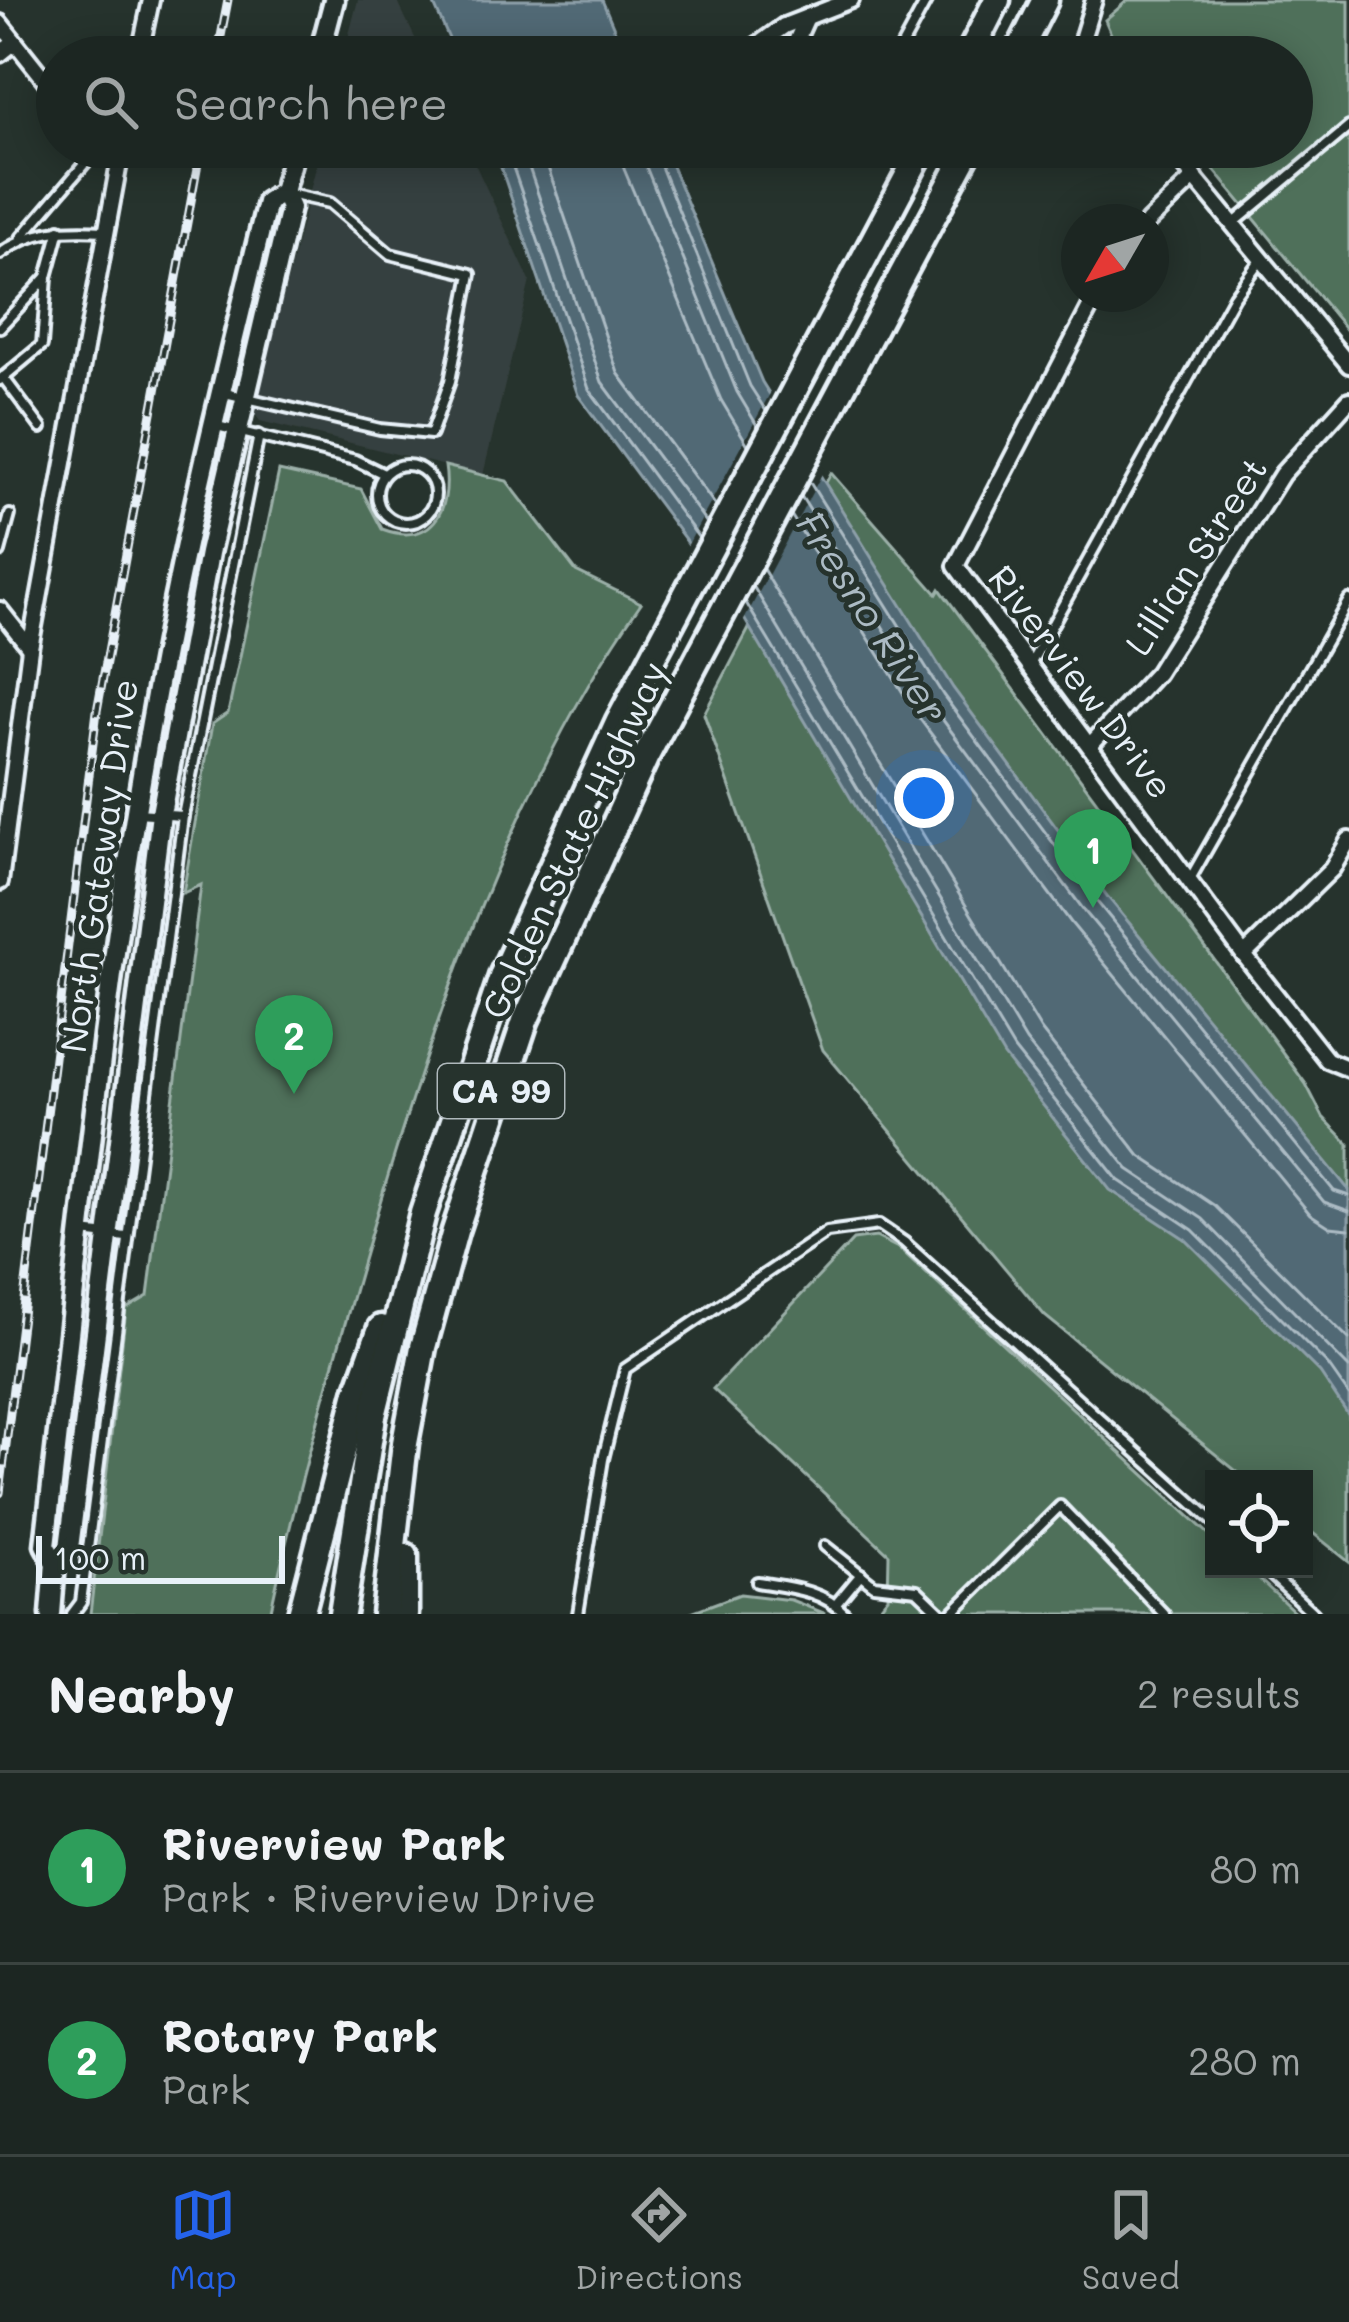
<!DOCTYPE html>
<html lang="en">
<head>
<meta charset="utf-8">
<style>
  body { margin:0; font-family:Mali,sans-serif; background:#252e2a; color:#f1f3f6 }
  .controls { position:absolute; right:36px; bottom:36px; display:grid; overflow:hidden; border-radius:0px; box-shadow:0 6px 30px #0003 }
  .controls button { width:108px; height:108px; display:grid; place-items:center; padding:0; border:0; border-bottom:3px solid #3a4340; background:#1c2622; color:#f1f3f6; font:60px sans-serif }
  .compass { position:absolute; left:1061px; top:204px; width:108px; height:108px; border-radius:50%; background:#1c2622; box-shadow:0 6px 30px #0003; rotate:231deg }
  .scale { position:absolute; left:36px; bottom:30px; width:249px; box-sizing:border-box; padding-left:12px; border:6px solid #e8f1f8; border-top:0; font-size:33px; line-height:42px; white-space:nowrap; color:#e8f1f8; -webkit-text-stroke:9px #26332d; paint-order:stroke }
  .you { position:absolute; left:924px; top:798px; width:42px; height:42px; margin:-30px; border:9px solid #fff; border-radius:50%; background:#1a73e8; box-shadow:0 0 0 18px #1a73e833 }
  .badge { display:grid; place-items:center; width:78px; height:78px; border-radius:50%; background:#2563eb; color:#fff; font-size:39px; font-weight:700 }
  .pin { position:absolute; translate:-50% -99px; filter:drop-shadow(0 3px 6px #0008) }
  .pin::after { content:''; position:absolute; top:63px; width:42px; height:36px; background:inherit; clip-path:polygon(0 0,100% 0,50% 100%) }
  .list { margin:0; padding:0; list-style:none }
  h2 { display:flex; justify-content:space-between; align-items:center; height:156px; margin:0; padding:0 48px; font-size:51px }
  h2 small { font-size:39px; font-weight:400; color:#a0a5a5 }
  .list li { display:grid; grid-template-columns:78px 1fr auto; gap:36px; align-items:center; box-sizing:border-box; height:192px; padding:0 48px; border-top:3px solid #3a4340 }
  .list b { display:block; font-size:45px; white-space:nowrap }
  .list p { margin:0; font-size:39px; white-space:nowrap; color:#a0a5a5 }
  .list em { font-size:39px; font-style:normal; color:#a0a5a5 }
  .icon { flex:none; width:66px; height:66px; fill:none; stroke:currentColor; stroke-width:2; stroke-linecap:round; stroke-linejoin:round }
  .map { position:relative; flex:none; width:1349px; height:1614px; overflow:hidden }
  .search { position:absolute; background:#1c2622; box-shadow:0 6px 30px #0003; left:36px; right:36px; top:36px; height:132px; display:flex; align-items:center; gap:30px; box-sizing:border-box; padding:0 42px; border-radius:66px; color:#a0a5a5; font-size:45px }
  .sheet { height:540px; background:#1c2622 }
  nav { display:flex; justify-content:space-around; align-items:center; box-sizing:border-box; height:168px; border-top:3px solid #3a4340; background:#1c2622; font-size:33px; color:#a0a5a5 }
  nav a { display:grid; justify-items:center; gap:6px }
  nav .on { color:#2563eb }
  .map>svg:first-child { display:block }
  .built { fill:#36403f }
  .green { fill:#4f705a; stroke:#9cb0a9; stroke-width:3 }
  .water { fill:#516975; stroke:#8d9fa9; stroke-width:3 }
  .pier { fill:#26332d }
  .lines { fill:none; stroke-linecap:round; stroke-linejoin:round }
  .shore { stroke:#acbbc4; stroke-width:3 }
  .lane-casing { stroke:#e8f1f8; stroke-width:16 }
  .street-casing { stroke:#e8f1f8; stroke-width:22 }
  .secondary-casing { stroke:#e8f1f8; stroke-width:27 }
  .highway-casing { stroke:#e8f1f8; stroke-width:33 }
  .lane { stroke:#26332d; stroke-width:8 }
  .street { stroke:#26332d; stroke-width:14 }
  .secondary { stroke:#26332d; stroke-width:18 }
  .highway { stroke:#26332d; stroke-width:24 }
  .rail-casing { stroke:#e8f1f8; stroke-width:9 }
  .rail { stroke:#26332d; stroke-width:4.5; stroke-dasharray:14; stroke-linecap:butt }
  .labels { text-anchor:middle; stroke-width:10; stroke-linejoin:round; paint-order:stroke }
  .shield { fill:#26332d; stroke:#aeb8bb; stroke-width:3 }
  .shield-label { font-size:33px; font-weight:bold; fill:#e8f1f8 }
  .street-label { font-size:36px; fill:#e8f1f8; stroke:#26332d }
  .water-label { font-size:39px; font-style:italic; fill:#acbbc4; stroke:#26332d }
</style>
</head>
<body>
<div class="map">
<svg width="1349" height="1614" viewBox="0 0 1349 1614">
  <rect width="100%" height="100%" fill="#26332d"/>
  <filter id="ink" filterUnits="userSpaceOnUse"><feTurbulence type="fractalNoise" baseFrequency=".00833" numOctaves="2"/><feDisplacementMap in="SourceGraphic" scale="24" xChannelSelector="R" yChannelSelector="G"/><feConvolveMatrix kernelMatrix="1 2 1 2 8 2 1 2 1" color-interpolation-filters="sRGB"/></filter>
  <g filter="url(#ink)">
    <!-- built -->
    <g class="built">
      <path d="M 358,0 L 397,0 L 424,57 L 343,57 Z"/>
      <path d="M 321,147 L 467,147 L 530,281 L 483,475 L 260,421 L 254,413 Z"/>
    </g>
    <!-- green -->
    <g class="green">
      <path d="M 1128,0 L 1349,0 L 1349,333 L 1195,147 L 1292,147 L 1292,57 L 1121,57 L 1105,20 Z"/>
      <path d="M 445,466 L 507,481 L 576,571 L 641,603 C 500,803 416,1071 350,1306 C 321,1408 292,1510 270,1614 L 90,1614 L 126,1309 L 148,1296 L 201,885 L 183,893 L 212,724 L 228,713 L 279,471 L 361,489 L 382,529 C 431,547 452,511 445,466 Z"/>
      <path d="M 831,473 L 937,594 L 940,589 L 1306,1084 L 1323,1117 L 1349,1144 L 1349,1562 L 1304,1526 L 1304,1479 L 1246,1479 L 1045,1316 L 823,1050 L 704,714 Z"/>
      <path d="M 876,1237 L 900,1249 L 1214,1539 L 1214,1569 L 1248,1569 L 1297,1614 L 874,1614 L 888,1597 L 889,1554 L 713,1389 L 853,1240 Z"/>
      <path d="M 740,1594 L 791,1600 L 826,1614 L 686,1614 Z"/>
    </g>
    <!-- water -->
    <g class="water">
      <path d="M 432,0 L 602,0 L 626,57 L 457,57 Z"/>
      <path d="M 494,147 L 664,147 L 762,382 L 953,688 L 1107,896 L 1349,1190 L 1349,1416 L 1320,1373 L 1185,1239 L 1110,1190 L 1004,1056 L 745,620 L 578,395 Z"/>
    </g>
    <!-- pier -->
    <path class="pier" d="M 773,388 L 824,470 L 741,626 L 685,550 Z"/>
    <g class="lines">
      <!-- shore -->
      <g class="shore">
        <path d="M 506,147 L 589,389 L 699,538"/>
        <path d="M 522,147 L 602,382 L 707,523"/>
        <path d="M 541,147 L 618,373 L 716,506"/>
        <path d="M 620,147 L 624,169 L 721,400 L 748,445"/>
        <path d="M 638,147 L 737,392 L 758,427"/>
        <path d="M 653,147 L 750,386 L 766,411"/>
        <path d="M 809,481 L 943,695 L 1098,903 L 1334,1191 L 1349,1196"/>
        <path d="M 801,496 L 931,704 L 1086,913 L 1324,1202 L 1349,1211"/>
        <path d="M 791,515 L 917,715 L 1072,924 L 1310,1214 L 1330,1227 L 1349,1229"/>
        <path d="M 763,569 L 1041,1030 L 1140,1156 L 1215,1206 L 1349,1339"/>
        <path d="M 753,586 L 1026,1041 L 1128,1169 L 1203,1219 L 1349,1368"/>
        <path d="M 745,601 L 1014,1049 L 1118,1180 L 1193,1230 L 1328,1365 L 1349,1395"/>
      </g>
      <!-- lane casing -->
      <g class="lane-casing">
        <g id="lane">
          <path d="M 896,57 L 927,0"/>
          <path d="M 1234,223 L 1349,127"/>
          <path d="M 21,238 L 98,148"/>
          <path d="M 0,254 C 33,229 64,229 105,231"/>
          <path d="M 0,327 L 46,278"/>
          <path d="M 3,377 L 41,428"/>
          <path d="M 0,380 L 42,345 L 47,277 L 60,229"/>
          <path d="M 225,393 L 380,429 L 431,434 L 450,381 L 471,274 L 390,254 L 330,203 L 284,193"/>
          <path d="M 213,425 L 355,460 L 384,474"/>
          <circle cx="406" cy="494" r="29"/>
          <path d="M 0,552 L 10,515"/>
          <path d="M 1031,663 L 1234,296 L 1261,259"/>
          <path d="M 137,813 L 183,816"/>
          <path d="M 1190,879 L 1349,600"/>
          <path d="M 82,1232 L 126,1237"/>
          <path d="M 825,1546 L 874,1585 L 917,1590 L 942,1614"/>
          <path d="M 1265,1569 L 1314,1614"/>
          <path d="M 757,1582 C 788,1587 823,1590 845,1614"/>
          <path d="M 836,1604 L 861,1574"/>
          <path d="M 72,1614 L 81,1602 L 183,816 L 259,435"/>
          <path d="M 578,1614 L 603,1459 L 625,1369 L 827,1232 L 879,1225 L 904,1242 L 1214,1522"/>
          <path d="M 951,1614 L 1060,1506 L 1164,1614"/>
        </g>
      </g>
      <!-- street casing -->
      <g class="street-casing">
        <g id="street">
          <path d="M 0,23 L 57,95"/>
          <path d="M 0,54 L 15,42"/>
          <path d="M 139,57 L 151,0"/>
          <path d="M 741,57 L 784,26 L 851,0"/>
          <path d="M 789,57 L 807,17"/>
          <path d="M 1092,57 L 1083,36 L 1094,0"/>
          <path d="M 98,147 L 119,159"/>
          <path d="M 1169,147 L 1349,365"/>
          <path d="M 1148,222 L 1195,177"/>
          <path d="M 1097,294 L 956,566 L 1244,955 L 1327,1060 L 1349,1069"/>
          <path d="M 0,610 L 30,648"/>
          <path d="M 1092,743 L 1157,673 L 1282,474 L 1349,400"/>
          <path d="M 0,882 L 30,648 L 122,147"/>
          <path d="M 1244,955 L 1332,869 L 1349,840"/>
        </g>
      </g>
      <!-- secondary casing -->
      <g class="secondary-casing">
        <g id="secondary">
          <path d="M 319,57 L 334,0"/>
          <path d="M 55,1563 L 69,1548 L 161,814 L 209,553 L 290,208 L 283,192 L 295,147"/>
          <path d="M 51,1614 L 55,1563 L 45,1545 C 80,1251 106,954 162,663 C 191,508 230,355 267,202 L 283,192"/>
        </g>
      </g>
      <!-- highway casing -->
      <g class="highway-casing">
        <g id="highway">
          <path d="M 968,57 L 997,0"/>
          <path d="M 1016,57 L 1045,0"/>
          <path d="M 405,1556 L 405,1614"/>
          <path d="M 301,1614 L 358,1392 L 381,1328"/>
          <path d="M 342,1614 L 373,1416 L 423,1213 L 503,974 L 619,721 L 923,147"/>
          <path d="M 385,1614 L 405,1443 L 423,1347 L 455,1231 L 525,1021 L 646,756 L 970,147"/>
        </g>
      </g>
      <!-- lane -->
      <use href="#lane" class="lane"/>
      <!-- street -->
      <use href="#street" class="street"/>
      <!-- secondary -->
      <use href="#secondary" class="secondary"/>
      <!-- highway -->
      <use href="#highway" class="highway"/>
      <!-- rail casing -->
      <g class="rail-casing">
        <g id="rail">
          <path d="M 217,57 L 228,0"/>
          <path d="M 0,1493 L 97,711 L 201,147"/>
        </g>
      </g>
      <!-- rail -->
      <use href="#rail" class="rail"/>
    </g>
  </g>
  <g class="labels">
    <!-- shield labels -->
    <rect class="shield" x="438" y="1064" width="126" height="54" rx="9"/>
    <g class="shield-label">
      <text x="501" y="1103">CA 99</text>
    </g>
    <!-- street labels -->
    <g class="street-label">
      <text transform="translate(1196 556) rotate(-57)" y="13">Lillian Street</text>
      <text transform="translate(1081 682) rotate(53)" y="13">Riverview Drive</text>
      <text transform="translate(574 840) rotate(-65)" y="13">Golden State Highway</text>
      <text transform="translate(99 866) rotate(-82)" y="13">North Gateway Drive</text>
    </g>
    <!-- water labels -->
    <g class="water-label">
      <text transform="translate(872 617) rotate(57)" y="14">Fresno River</text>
    </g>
  </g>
</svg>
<div class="controls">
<button><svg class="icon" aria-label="locate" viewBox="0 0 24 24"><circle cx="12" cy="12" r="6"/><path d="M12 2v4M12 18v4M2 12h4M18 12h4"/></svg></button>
</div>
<svg class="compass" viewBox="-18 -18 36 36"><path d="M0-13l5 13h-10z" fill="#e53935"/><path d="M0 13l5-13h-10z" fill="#a0a5a5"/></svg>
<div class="scale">100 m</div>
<div class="you"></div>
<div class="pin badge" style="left:1093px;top:908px;background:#2e9e5b">1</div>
<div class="pin badge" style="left:294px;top:1094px;background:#2e9e5b">2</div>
<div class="search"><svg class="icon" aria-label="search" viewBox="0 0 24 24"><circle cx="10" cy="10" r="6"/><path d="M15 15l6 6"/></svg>Search here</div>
</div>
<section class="sheet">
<h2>Nearby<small>2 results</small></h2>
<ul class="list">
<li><span class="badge" style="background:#2e9e5b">1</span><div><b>Riverview Park</b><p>Park · Riverview Drive</p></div><em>80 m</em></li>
<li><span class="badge" style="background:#2e9e5b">2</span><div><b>Rotary Park</b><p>Park</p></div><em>280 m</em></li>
</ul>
</section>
<nav>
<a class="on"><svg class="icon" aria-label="map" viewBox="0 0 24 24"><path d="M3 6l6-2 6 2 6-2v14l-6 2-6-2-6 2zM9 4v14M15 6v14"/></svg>Map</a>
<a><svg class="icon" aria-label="directions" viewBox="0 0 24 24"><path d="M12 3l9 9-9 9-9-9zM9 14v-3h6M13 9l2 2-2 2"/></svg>Directions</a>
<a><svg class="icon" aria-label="saved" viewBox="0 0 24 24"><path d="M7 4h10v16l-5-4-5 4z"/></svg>Saved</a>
</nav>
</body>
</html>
